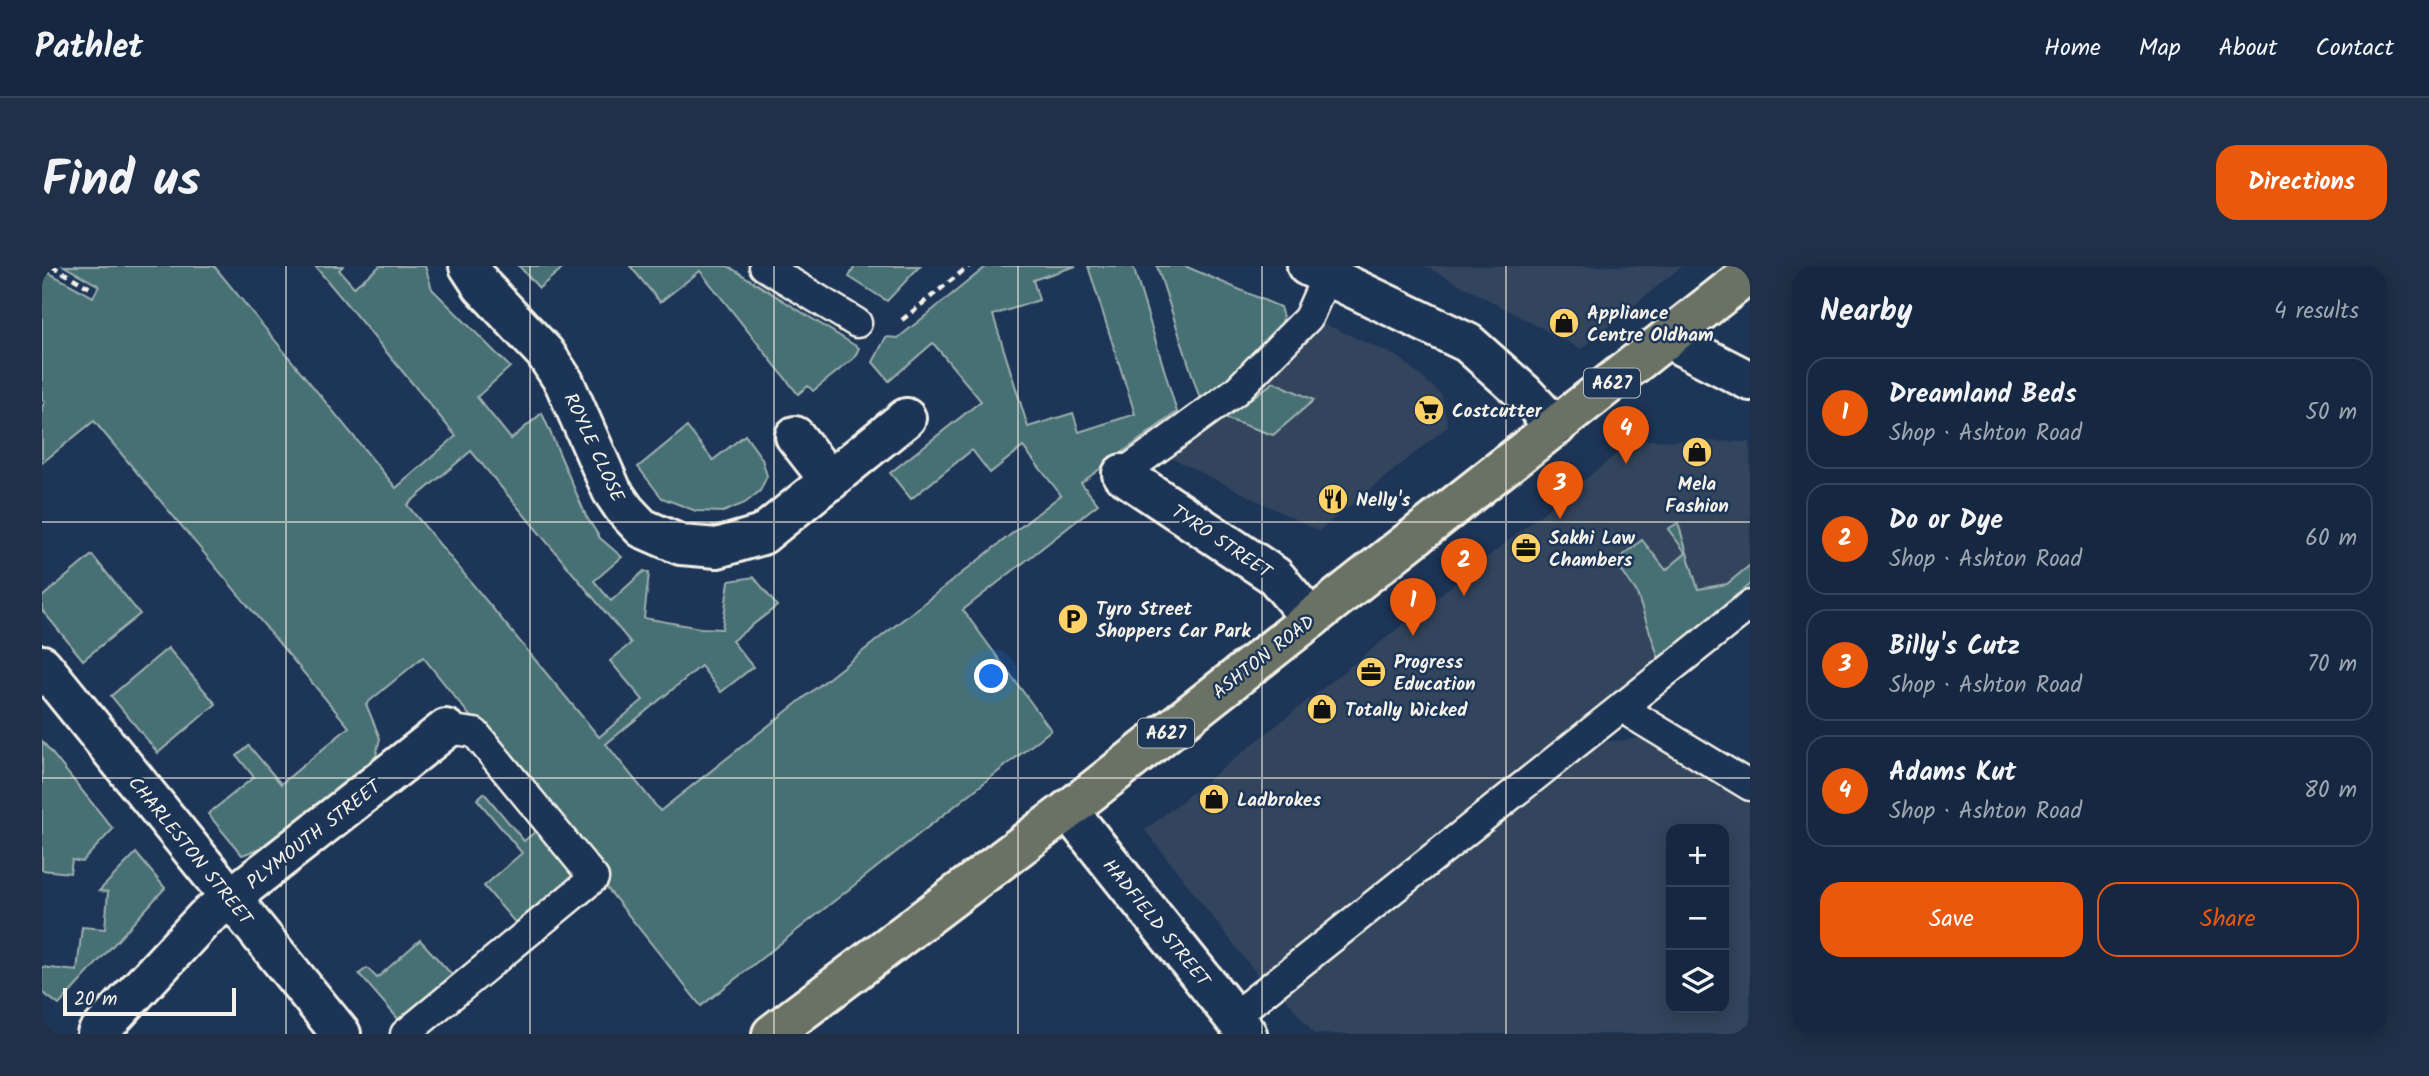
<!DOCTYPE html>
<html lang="en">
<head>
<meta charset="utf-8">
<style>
  body { margin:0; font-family:Kalam,sans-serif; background:#1f3048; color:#f1f3f6 }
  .controls { position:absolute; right:21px; bottom:21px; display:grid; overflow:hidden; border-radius:14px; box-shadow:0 4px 18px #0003 }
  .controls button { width:63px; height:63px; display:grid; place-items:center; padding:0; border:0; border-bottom:2px solid #35445a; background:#162841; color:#f1f3f6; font:35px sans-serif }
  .scale { position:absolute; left:21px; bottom:18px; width:173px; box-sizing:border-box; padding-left:7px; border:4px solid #f4f1e8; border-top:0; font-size:19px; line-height:24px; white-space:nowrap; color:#f4f1e8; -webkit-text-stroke:5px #1d3557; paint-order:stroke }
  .you { position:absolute; left:950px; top:411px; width:24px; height:24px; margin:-18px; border:5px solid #fff; border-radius:50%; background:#1a73e8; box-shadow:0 0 0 10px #1a73e833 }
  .badge { display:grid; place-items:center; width:46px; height:46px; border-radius:50%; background:#ea580c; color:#fff; font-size:23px; font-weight:700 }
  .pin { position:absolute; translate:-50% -58px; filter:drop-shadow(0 2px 4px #0008) }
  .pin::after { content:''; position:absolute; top:37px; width:24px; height:21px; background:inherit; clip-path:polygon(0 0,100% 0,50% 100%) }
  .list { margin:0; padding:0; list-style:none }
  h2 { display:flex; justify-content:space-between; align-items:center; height:91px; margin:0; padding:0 28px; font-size:30px }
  h2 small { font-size:23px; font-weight:400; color:#9ea6b1 }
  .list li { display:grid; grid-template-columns:46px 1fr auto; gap:21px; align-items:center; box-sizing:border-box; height:112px; margin:0 14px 14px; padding:0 14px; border:2px solid #35445a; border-radius:21px }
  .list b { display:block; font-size:26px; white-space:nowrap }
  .list p { margin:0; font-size:23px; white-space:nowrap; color:#9ea6b1 }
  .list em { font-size:23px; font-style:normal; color:#9ea6b1 }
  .actions { display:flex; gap:14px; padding:21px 28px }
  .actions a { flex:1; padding:16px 0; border:2px solid #ea580c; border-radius:21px; text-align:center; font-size:24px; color:#ea580c }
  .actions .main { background:#ea580c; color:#fff }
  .icon { flex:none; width:38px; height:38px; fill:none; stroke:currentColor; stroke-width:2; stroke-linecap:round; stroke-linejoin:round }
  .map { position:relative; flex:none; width:1708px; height:768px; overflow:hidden; border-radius:21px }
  header { display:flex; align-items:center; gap:42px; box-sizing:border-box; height:98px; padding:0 35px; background:#162841; border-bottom:2px solid #35445a }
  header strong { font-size:33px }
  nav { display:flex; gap:38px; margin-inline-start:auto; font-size:24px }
  .intro { display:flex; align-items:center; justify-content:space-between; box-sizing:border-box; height:168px; padding:0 42px }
  h1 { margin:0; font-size:49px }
  .button { padding:18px 32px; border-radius:21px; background:#ea580c; color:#fff; font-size:24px; font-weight:700 }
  main { display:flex; gap:42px; padding:0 42px }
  aside { flex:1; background:#162841; border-radius:21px; box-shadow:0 4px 18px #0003 }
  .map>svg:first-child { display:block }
  .built { fill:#31445d; fill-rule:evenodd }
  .green { fill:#477075; stroke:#9eb0ae; stroke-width:2; fill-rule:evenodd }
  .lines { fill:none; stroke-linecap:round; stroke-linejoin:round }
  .service-casing { stroke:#f4f1e8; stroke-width:33 }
  .minor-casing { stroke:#f4f1e8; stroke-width:44 }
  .tertiary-casing { stroke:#f4f1e8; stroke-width:44 }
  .trunk-casing { stroke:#f4f1e8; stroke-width:44 }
  .path { stroke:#f4f1e8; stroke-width:4.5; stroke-dasharray:7 5; stroke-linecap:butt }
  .service { stroke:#1d3557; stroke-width:28 }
  .minor { stroke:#1d3557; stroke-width:38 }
  .tertiary { stroke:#1d3557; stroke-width:38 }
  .trunk { stroke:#6b7165; stroke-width:38 }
  .grid { fill:none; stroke:#f4f1e8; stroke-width:2; stroke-opacity:0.55 }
  .labels { text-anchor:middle; stroke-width:5; stroke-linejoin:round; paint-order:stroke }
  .shield { fill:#1d3557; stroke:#b4b9bc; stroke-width:2 }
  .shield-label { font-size:18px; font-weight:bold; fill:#f4f1e8 }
  .poi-label { font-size:19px; font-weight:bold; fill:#f4f1e8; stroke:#1d3557; text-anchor:start }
  .street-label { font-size:19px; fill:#f4f1e8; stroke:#1d3557 }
</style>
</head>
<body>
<header>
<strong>Pathlet</strong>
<nav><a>Home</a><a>Map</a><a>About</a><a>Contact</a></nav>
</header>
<div class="intro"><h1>Find us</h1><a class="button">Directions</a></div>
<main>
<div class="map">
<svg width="1708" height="768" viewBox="0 0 1708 768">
  <rect width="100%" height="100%" fill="#1d3557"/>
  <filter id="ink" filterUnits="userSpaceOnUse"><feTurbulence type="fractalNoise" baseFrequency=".0143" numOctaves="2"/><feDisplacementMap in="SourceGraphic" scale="14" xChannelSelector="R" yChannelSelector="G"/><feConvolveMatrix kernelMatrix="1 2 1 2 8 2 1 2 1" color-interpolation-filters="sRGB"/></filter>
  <g filter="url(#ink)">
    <!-- built -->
    <g class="built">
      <path d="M 1383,0 L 1640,0 L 1539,83 Z"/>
      <path d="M 1283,58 L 1358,92 L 1399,128 L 1406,160 L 1277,265 L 1126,190 L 1229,113 Z"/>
      <path d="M 1606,174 L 1708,176 L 1708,330 L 1221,716 L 1103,564 L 1586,179 Z"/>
      <path d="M 1599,472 L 1708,539 L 1708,768 L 1272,768 L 1241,729 L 1562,476 ZM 1629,563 L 1682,563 L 1682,742 L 1629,742 Z"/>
    </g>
    <!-- green -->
    <g class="green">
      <path d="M 22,0 L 172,0 L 354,222 L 414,170 L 273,0 L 301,0 L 297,4 L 312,21 L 338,0 L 383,0 L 390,23 L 468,101 L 435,131 L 469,173 L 500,147 L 544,250 L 558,272 L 580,291 L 552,315 L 569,335 L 602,305 L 607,307 L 602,352 L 658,362 L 680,363 L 687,315 L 712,311 L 735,340 L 690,375 L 711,401 L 679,426 L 659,400 L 564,478 L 618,545 L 1019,229 L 981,181 L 948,207 L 930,184 L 869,233 L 848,207 L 939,135 L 891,77 L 847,115 L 831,96 L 844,71 L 856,72 L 945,0 L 1034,0 L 991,14 L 997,34 L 951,49 L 986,161 L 1031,147 L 1037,166 L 1093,148 L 1046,0 L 1091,0 L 1135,146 L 1039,217 L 1056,238 L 921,344 L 1009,464 L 659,740 L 381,391 L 324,438 L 338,472 L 334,490 C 297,522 247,575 200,589 L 166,548 L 212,511 L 195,490 L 207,480 L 239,518 L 307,461 L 52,155 L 0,197 L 0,141 L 3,136 L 0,134 L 0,3 L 51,31 L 57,20 ZM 429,185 L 589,377 L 568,395 L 601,434 L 557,471 L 365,239 Z"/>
      <path d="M 477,0 L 523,0 L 497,22 Z"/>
      <path d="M 588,0 L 686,0 L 817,82 L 812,92 L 771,125 L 766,120 L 756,128 L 658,5 L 618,36 Z"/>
      <path d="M 813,0 L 878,0 L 845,35 L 807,11 Z"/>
      <path d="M 1115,0 L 1143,0 L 1238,41 L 1241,51 L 1239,64 L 1159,136 Z"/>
      <path d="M 1232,116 L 1272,134 L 1231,169 L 1182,152 Z"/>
      <path d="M 645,161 L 671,194 L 703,169 L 720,193 L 725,210 L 718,225 L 703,237 L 681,246 L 654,245 L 620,232 L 596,201 Z"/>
      <path d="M 1636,257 L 1656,323 L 1685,318 L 1708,299 L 1708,318 L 1617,393 L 1594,325 L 1573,296 L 1600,274 L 1624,304 L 1644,287 L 1626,263 Z"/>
      <path d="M 50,289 L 98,348 L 41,394 L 0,344 L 0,331 Z"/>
      <path d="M 126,382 L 174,438 L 116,487 L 69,430 Z"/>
      <path d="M 0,475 L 71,563 L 40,596 L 30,594 L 28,607 L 0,604 Z"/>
      <path d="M 442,527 L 482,575 L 499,561 L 539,607 L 476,660 L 442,620 L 480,587 L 435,533 Z"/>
      <path d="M 94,587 L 123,622 L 17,739 L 0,726 L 0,701 L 35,705 L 40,661 L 63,663 L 66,626 L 57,625 Z"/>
      <path d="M 378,674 L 412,711 L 358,755 L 317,708 L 325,702 L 335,712 Z"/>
    </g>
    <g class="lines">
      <!-- service casing -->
      <g class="service-casing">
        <g id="service">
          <path d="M 722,0 L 815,57"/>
          <path d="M 1080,208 L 1194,125 L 1266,52 L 1285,9"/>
          <path d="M 1582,439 L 1591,449 L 1708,520"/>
          <path d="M 1191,751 L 1708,339"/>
          <path d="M 363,768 L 552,612 L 433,467 L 404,463"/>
        </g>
      </g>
      <!-- minor casing -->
      <g class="minor-casing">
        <g id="minor">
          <path d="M 427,0 L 440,20 L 503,87 L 522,116 L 570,225 L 583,244 L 600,262 L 639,279 L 675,282 L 720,269 L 864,152"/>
          <path d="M 753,170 L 788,215"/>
          <path d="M 1080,208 L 1233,310 L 1269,353"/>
          <path d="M 0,399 L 299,768"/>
          <path d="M 1026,544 L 1205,768"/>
          <path d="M 55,768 L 163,652 L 404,463"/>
        </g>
      </g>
      <!-- tertiary casing -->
      <g class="tertiary-casing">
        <g id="tertiary">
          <path d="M 1265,0 L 1426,77 L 1482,127 L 1514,161"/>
          <path d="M 1626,73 L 1708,115"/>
        </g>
      </g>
      <!-- trunk casing -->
      <g class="trunk-casing">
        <path id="trunk" d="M 730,768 L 1026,544 L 1708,7"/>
      </g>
      <!-- path -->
      <g class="path">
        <path d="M 10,0 L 50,23"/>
        <path d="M 860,54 L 927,0"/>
      </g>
      <!-- service -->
      <use href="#service" class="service"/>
      <!-- minor -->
      <use href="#minor" class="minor"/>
      <!-- tertiary -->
      <use href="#tertiary" class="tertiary"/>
      <!-- trunk -->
      <use href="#trunk" class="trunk"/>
    </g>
  </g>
  <!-- grid -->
  <path class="grid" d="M 244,0 L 244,768M 488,0 L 488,768M 732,0 L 732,768M 976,0 L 976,768M 1220,0 L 1220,768M 1464,0 L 1464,768M 0,256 L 1708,256M 0,512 L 1708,512"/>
  <!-- icons -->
  <defs>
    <g id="shop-disc" transform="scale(1.575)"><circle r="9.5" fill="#ffd166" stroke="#1d3557"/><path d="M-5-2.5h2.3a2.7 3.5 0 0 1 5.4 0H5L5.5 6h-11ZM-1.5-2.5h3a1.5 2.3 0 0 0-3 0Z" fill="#111"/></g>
    <g id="supermarket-disc" transform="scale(1.575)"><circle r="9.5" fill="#ffd166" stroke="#1d3557"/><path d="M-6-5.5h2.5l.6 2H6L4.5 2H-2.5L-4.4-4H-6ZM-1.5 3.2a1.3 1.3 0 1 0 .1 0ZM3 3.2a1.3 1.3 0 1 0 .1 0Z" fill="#111"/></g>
    <g id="restaurant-disc" transform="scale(1.575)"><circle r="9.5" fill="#ffd166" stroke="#1d3557"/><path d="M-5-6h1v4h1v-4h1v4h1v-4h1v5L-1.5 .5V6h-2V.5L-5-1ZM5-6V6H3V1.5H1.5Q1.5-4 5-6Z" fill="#111"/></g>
    <g id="office-disc" transform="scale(1.575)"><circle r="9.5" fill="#ffd166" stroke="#1d3557"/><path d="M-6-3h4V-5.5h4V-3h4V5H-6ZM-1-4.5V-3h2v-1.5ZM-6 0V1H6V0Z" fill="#111"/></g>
    <g id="parking-disc" transform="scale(1.575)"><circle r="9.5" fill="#ffd166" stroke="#1d3557"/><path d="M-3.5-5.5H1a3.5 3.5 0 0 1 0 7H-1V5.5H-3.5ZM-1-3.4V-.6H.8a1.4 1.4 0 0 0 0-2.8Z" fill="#111"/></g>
  </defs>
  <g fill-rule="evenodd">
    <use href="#shop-disc" x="1522" y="57"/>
    <use href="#supermarket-disc" x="1387" y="144"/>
    <use href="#shop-disc" x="1655" y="186"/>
    <use href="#restaurant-disc" x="1291" y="233"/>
    <use href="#office-disc" x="1484" y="282"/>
    <use href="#parking-disc" x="1031" y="353"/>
    <use href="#office-disc" x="1329" y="406"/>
    <use href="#shop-disc" x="1280" y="443"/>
    <use href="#shop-disc" x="1172" y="533"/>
  </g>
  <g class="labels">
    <!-- shield labels -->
    <g class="shield">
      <rect x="1542" y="102.5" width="56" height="29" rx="5"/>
      <rect x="1096" y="452.5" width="56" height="29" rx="5"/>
    </g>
    <g class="shield-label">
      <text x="1570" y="123">A627</text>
      <text x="1124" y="473">A627</text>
    </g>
    <!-- poi labels -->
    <g class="poi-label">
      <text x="1545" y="53">Appliance<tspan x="1545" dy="22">Centre Oldham</tspan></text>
      <text x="1410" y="151">Costcutter</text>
      <text x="1655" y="224" text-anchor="middle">Mela<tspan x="1655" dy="22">Fashion</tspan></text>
      <text x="1314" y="240">Nelly's</text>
      <text x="1507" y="278">Sakhi Law<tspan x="1507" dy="22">Chambers</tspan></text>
      <text x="1054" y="349">Tyro Street<tspan x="1054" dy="22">Shoppers Car Park</tspan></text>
      <text x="1352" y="402">Progress<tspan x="1352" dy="22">Education</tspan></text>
      <text x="1303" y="450">Totally Wicked</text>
      <text x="1195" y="540">Ladbrokes</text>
    </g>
    <!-- street labels -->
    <g class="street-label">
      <text transform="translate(553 181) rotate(65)" y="7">ROYLE CLOSE</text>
      <text transform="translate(1180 275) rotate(34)" y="7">TYRO STREET</text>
      <text transform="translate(1221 390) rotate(-38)" y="7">ASHTON ROAD</text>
      <text transform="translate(271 568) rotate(-38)" y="7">PLYMOUTH STREET</text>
      <text transform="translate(149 584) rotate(51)" y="7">CHARLESTON STREET</text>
      <text transform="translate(1115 656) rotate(51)" y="7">HADFIELD STREET</text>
    </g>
  </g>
</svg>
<div class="controls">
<button>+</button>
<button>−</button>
<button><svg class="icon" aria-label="layers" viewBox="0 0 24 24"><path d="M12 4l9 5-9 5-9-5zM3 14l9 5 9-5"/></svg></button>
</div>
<div class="scale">20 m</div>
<div class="you"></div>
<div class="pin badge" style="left:1371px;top:370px">1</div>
<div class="pin badge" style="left:1422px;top:330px">2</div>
<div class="pin badge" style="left:1518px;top:253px">3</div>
<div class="pin badge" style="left:1584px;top:198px">4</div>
</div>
<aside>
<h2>Nearby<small>4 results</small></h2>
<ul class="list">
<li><span class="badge">1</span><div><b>Dreamland Beds</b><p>Shop · Ashton Road</p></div><em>50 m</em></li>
<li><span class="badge">2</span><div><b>Do or Dye</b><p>Shop · Ashton Road</p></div><em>60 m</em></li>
<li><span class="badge">3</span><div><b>Billy's Cutz</b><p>Shop · Ashton Road</p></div><em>70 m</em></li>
<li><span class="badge">4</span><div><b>Adams Kut</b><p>Shop · Ashton Road</p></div><em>80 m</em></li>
</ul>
<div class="actions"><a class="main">Save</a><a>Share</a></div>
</aside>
</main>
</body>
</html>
